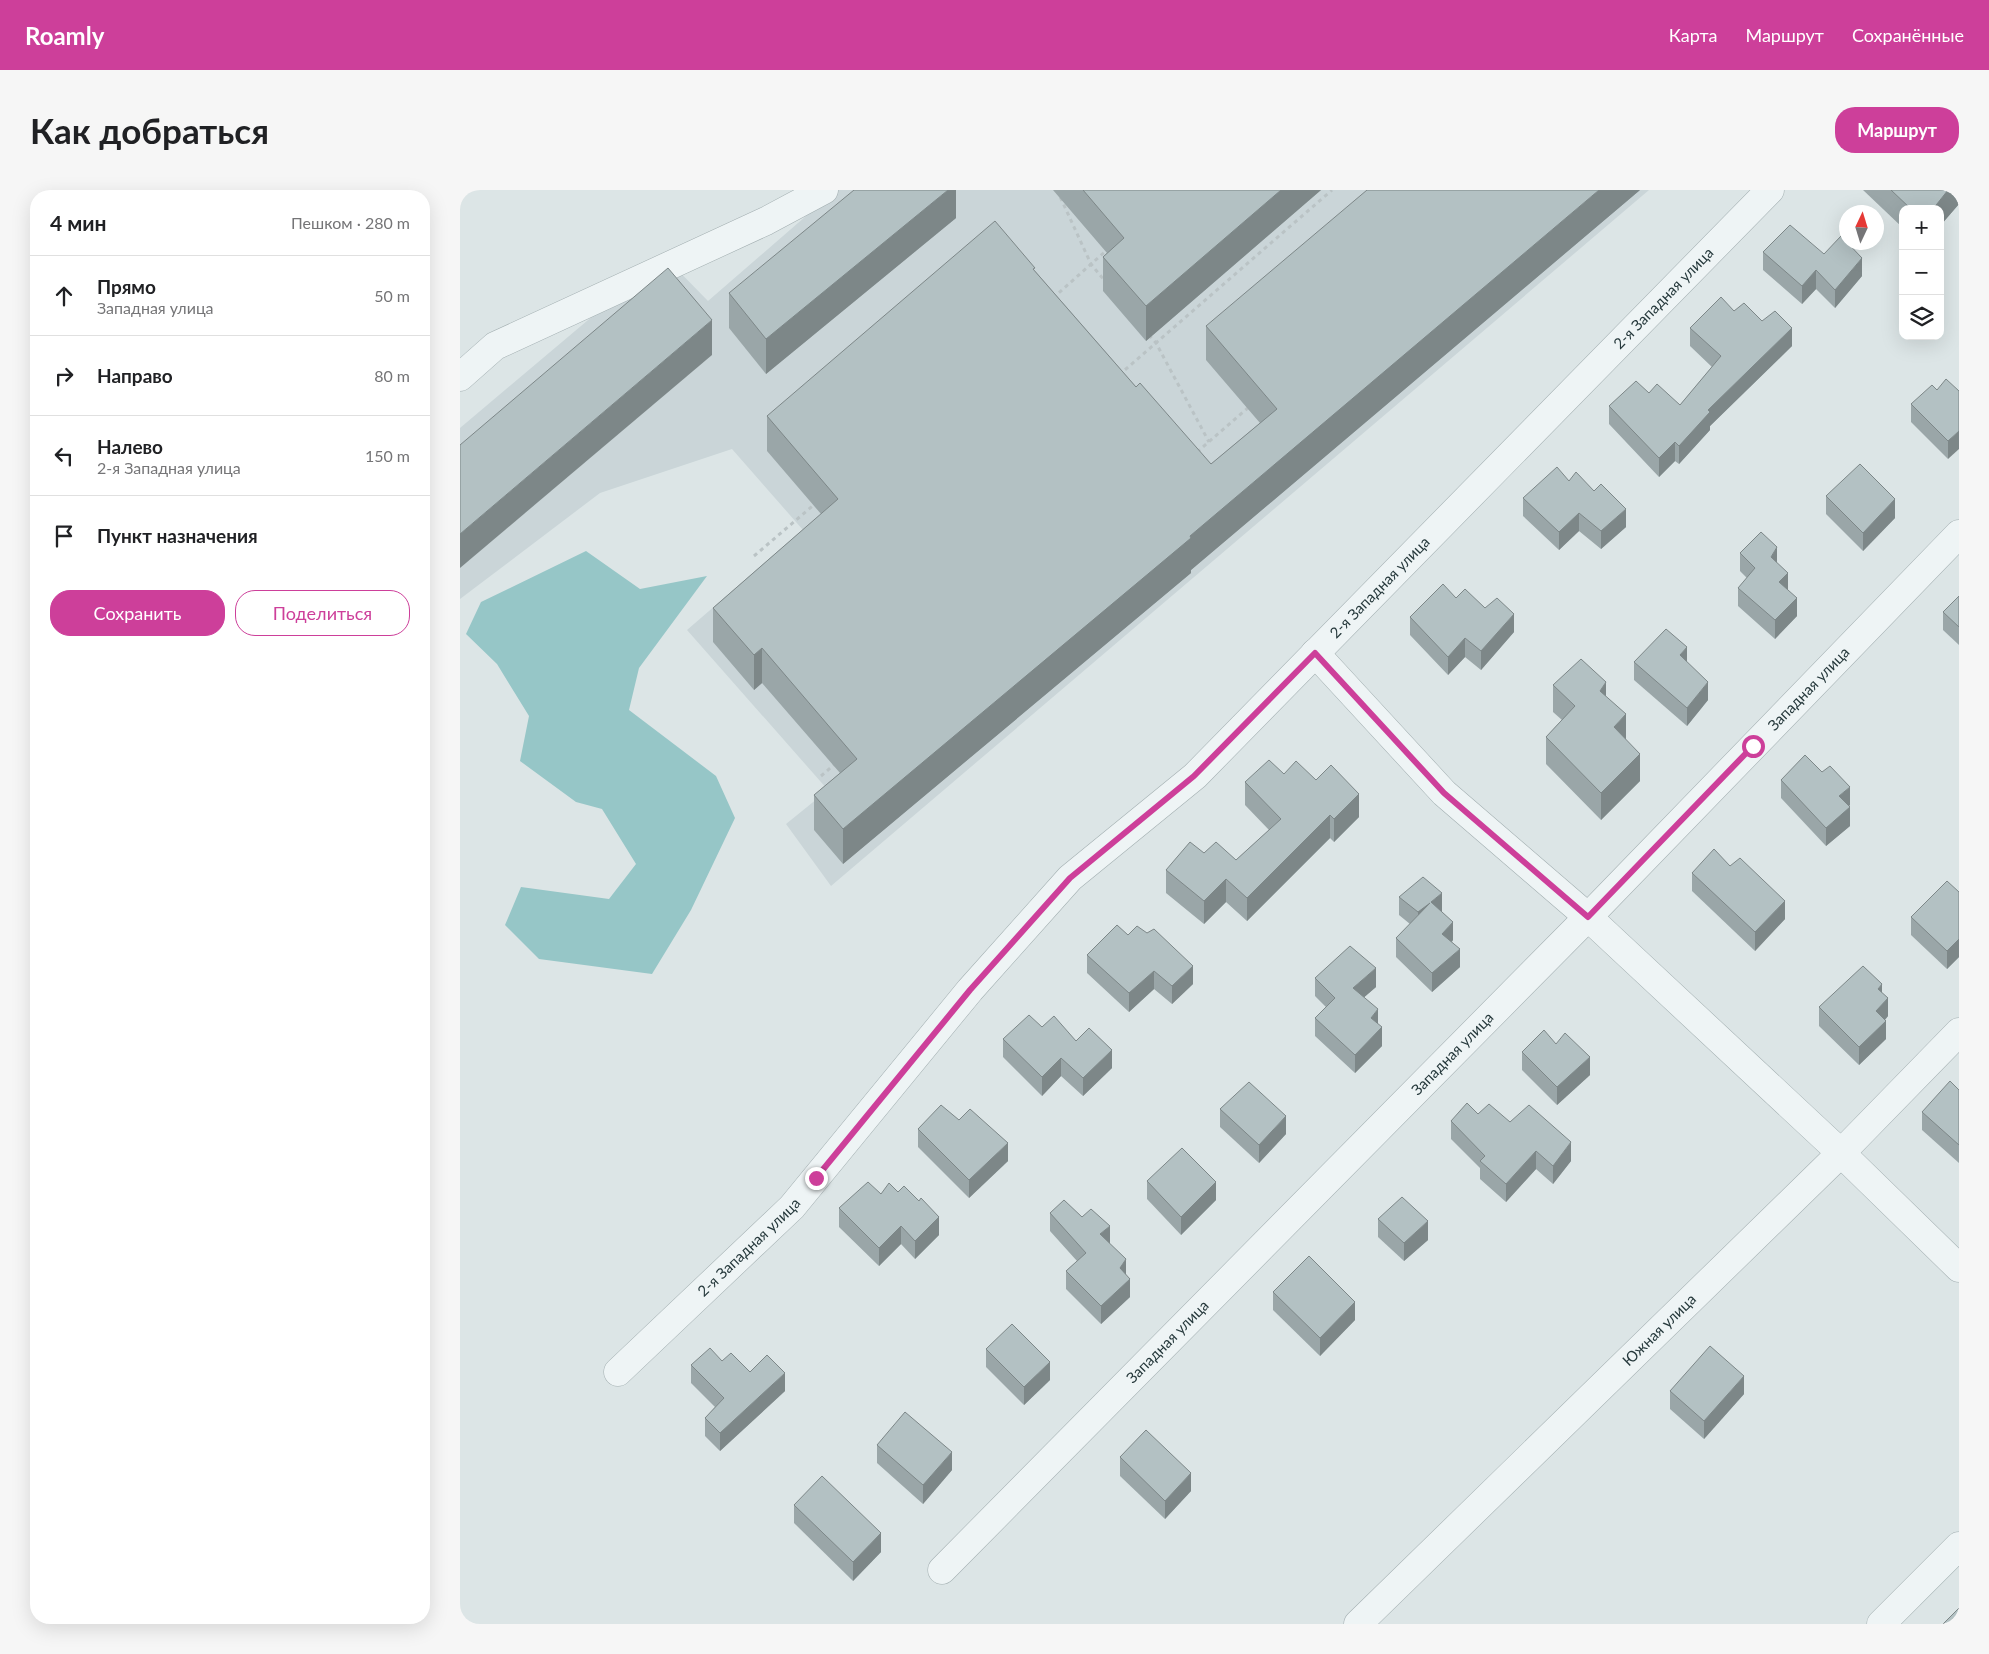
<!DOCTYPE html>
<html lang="ru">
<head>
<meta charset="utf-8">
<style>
  body { margin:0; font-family:Lato,sans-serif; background:#f6f6f6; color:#202124 }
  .controls { position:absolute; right:15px; top:15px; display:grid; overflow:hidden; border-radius:10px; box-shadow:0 5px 20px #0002 }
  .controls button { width:45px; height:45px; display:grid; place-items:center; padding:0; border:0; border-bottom:1px solid #e0e0e0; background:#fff; color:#202124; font:25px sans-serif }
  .compass { position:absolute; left:1379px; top:15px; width:45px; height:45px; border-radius:50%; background:#fff; box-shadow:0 5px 20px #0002; rotate:4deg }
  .stop { position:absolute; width:15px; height:15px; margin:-11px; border:4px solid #cd3f9a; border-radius:50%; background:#fff }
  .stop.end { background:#cd3f9a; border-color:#fff; box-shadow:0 1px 5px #0008 }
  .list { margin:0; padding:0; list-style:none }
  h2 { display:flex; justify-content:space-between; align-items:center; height:65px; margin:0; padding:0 20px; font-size:21px }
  h2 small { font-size:16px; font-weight:400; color:#757577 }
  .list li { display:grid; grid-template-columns:32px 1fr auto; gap:15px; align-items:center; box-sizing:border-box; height:80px; padding:0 20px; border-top:1px solid #e0e0e0 }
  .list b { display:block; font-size:19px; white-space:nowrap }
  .list p { margin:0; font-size:16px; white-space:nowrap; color:#757577 }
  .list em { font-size:16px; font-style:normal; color:#757577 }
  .actions { display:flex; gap:10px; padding:15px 20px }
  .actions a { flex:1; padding:11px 0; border:1px solid #cd3f9a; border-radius:20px; text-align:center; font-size:18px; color:#cd3f9a }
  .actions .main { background:#cd3f9a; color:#fff }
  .icon { flex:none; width:28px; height:28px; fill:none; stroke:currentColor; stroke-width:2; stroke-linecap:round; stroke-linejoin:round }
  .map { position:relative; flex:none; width:1499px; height:1434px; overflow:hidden; border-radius:20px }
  header { display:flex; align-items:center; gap:30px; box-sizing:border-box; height:70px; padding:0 25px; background:#cd3f9a; color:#fff }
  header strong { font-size:24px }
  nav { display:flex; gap:28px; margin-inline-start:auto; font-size:18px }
  .intro { display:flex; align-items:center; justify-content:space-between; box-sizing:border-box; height:120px; padding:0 30px }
  h1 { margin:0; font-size:35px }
  .button { padding:12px 22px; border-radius:20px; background:#cd3f9a; color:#fff; font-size:18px; font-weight:700 }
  main { display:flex; gap:30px; padding:0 30px }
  aside { flex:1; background:#fff; border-radius:20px; box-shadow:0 5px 20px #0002 }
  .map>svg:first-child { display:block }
  .built { fill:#cad5d8 }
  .water { fill:#96c6c7 }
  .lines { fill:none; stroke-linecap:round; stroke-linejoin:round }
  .minor-casing { stroke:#a2aeb0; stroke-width:29 }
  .tertiary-casing { stroke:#a2aeb0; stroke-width:29 }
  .path { stroke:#bac3c5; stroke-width:3; stroke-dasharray:4 4; stroke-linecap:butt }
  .minor { stroke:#eef4f5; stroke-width:28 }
  .tertiary { stroke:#eef4f5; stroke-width:28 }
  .wall { fill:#9aa6a8 }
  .shaded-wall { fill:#7d8788 }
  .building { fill:#b3c1c3; stroke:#7d8788 }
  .route { stroke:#cd3f9a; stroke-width:6 }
  .labels { text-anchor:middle; stroke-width:4; stroke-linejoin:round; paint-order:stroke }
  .street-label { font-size:15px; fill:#26393c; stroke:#ebf3f4 }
</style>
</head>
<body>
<header>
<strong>Roamly</strong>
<nav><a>Карта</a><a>Маршрут</a><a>Сохранённые</a></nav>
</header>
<div class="intro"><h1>Как добраться</h1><a class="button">Маршрут</a></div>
<main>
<aside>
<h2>4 мин<small>Пешком · 280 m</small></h2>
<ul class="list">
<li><svg class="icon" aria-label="ahead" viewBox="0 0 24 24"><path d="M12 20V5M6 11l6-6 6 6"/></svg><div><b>Прямо</b><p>Западная улица</p></div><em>50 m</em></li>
<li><svg class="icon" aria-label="right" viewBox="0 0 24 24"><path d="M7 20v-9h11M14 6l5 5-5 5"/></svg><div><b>Направо</b></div><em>80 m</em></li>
<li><svg class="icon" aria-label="left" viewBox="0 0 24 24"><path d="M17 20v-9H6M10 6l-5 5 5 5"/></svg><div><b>Налево</b><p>2-я Западная улица</p></div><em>150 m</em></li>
<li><svg class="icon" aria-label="arrive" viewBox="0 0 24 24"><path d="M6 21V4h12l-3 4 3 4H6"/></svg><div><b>Пункт назначения</b></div></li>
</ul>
<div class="actions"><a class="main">Сохранить</a><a>Поделиться</a></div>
</aside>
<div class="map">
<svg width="1499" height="1434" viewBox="0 0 1499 1434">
  <rect width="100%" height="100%" fill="#dce5e6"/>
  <!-- built -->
  <path class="built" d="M 376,0 L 1189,0 L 371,696 L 326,634 L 368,600 L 227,440 L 343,340 L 272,259 L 140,303 L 0,409 L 0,238 L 204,66 L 248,111 Z"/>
  <!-- water -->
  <path class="water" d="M 126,361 L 180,399 L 247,386 L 179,478 L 169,520 L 256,586 L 275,628 L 231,720 L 192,784 L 79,769 L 45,735 L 61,697 L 149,709 L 176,674 L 142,619 L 116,612 L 60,571 L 69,526 L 37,474 L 6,444 L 21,412 Z"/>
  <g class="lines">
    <!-- minor casing -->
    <g class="minor-casing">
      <g id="minor">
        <path d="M 855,463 L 984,603 L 1128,727 L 1381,963 L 1499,1078"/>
        <path id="s1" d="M 158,1182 L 332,1017 L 510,800 L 610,688 L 735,586 L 1310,0"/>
        <path id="s2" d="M 482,1380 L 1128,727 L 1499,344"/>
        <path id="s3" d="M 898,1434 L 1381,963 L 1499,842"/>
        <path d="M 1421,1434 L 1499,1356"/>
      </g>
    </g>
    <!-- tertiary casing -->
    <g class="tertiary-casing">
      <path id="tertiary" d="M 0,187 L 35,156 L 306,31 L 364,0"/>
    </g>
    <!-- path -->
    <g class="path">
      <path d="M 597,0 L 631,74 L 644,90"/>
      <path d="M 593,108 L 648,59"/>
      <path d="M 689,145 L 696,153 L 749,252"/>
      <path d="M 659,185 L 872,0"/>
      <path d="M 737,262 L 789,217"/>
      <path d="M 294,366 L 356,313"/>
      <path d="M 361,586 L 376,573"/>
    </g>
    <!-- minor -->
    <use href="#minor" class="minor"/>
    <!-- tertiary -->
    <use href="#tertiary" class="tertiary"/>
  </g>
  <!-- wall -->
  <g class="wall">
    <path d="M 496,0 L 496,28 L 306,184 L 269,138 L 269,103 Z"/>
    <path d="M 593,0 L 861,0 L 686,151 L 643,101 L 643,67 L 647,63 Z"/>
    <path d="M 1180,0 L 731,380 L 731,383 L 383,674 L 354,640 L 354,605 L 380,583 L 302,493 L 294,500 L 253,452 L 253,418 L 361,324 L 307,261 L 307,226 L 575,81 L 676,197 L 751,274 L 800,233 L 746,170 L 746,136 Z"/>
    <path d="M 1403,0 L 1499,0 L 1499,14 L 1480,36 L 1480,19 L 1443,19 L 1443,38 Z"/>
    <path d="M 1303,62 L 1364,64 L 1402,86 L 1375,118 L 1356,99 L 1342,114 L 1303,80 Z"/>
    <path d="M 1274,121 L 1302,131 L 1332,156 L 1250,236 L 1250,240 L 1219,274 L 1215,271 L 1199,287 L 1149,234 L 1149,216 L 1189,203 L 1220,215 L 1252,177 L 1230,156 L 1230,138 Z"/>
    <path d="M 1477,200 L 1499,201 L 1488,269 L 1451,232 L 1451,214 Z"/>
    <path d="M 1109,291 L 1166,337 L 1141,359 L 1119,341 L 1099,360 L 1063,326 L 1063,308 Z"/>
    <path d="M 1366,306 L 1435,328 L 1403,361 L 1366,324 Z"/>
    <path d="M 1280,363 L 1317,373 L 1328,400 L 1337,426 L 1315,449 L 1278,416 L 1278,398 L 1287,388 L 1280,381 Z"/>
    <path d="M 1499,406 L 1499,455 L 1483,440 L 1483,422 Z"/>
    <path d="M 996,408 L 1025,418 L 1054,442 L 1021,480 L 1005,467 L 988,485 L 950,445 L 950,427 Z"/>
    <path d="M 1174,472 L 1248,510 L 1227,536 L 1174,490 Z"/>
    <path d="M 1093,495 L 1146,507 L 1166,550 L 1180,591 L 1141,630 L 1086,574 L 1086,547 L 1102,530 L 1093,522 Z"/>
    <path d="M 824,584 L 856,590 L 899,627 L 874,652 L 870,648 L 787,731 L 766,712 L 744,734 L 706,703 L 706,680 L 744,663 L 776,670 L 809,640 L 785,615 L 785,592 Z"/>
    <path d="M 1321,590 L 1390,615 L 1389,616 L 1390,636 L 1366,656 L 1321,608 Z"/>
    <path d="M 1270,676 L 1325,729 L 1295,761 L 1232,701 L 1232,683 Z"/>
    <path d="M 1499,702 L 1499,767 L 1487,779 L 1451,745 L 1451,727 Z"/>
    <path d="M 939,707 L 982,721 L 982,722 L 993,750 L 992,752 L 1000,777 L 972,802 L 936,767 L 936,748 L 950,734 L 939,725 Z"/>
    <path d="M 668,745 L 733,794 L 712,814 L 694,799 L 669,822 L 627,783 L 627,765 Z"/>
    <path d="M 855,788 L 916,797 L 904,807 L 918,834 L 922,856 L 895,883 L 855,846 L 855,828 L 866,817 L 855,806 Z"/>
    <path d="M 1422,803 L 1428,826 L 1425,830 L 1426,849 L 1399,875 L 1359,836 L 1359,817 Z"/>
    <path d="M 582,837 L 616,851 L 652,878 L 623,906 L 601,886 L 582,906 L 543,867 L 543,849 Z"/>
    <path d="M 1096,854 L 1130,885 L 1097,915 L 1062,880 L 1062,862 Z"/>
    <path d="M 1499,900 L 1499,973 L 1462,940 L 1462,922 Z"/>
    <path d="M 760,919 L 826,944 L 799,973 L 760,937 Z"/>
    <path d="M 1018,924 L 1050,932 L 1111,971 L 1093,994 L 1076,979 L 1046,1012 L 1020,989 L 1020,978 L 991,949 L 991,931 Z"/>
    <path d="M 499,930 L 548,971 L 509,1008 L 458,957 L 458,939 Z"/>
    <path d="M 687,991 L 756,1010 L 721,1045 L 687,1009 Z"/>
    <path d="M 421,1004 L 479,1045 L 455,1069 L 441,1054 L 419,1076 L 379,1037 L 379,1018 Z"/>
    <path d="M 590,1023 L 650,1054 L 666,1084 L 670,1107 L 641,1134 L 606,1099 L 606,1081 L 617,1071 L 590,1041 Z"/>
    <path d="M 918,1029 L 968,1050 L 944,1071 L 918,1047 Z"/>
    <path d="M 813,1102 L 895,1130 L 860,1166 L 813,1120 Z"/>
    <path d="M 526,1159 L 590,1190 L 564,1215 L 526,1177 Z"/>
    <path d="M 262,1171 L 290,1182 L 325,1201 L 260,1261 L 245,1246 L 245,1228 L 255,1217 L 231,1193 L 231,1175 Z"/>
    <path d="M 1210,1201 L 1284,1204 L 1244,1249 L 1210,1219 Z"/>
    <path d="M 417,1255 L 492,1280 L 463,1314 L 417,1273 Z"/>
    <path d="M 660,1267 L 731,1301 L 705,1329 L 660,1286 Z"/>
    <path d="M 334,1315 L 421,1362 L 393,1391 L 334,1333 Z"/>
  </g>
  <!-- shaded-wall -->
  <g class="shaded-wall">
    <path d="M 488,0 L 496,0 L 496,28 L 306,184 L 306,149 Z"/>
    <path d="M 821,0 L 861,0 L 686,151 L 686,116 Z"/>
    <path d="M 1139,0 L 1180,0 L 731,380 L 731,383 L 383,674 L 383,639 Z"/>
    <path d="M 1488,0 L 1499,0 L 1499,14 L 1480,36 L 1480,19 L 1473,19 Z"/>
    <path d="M 1402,68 L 1402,86 L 1375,118 L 1375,100 Z"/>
    <path d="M 1356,80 L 1356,99 L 1342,114 L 1342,96 Z"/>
    <path d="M 252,130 L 252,165 L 0,378 L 0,344 Z"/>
    <path d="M 1332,138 L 1332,156 L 1250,236 L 1250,240 L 1219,274 L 1219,256 L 1248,220 Z"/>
    <path d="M 1499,241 L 1499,259 L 1488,269 L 1488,251 Z"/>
    <path d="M 1215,252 L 1215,271 L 1199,287 L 1199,268 Z"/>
    <path d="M 1435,309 L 1435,328 L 1403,361 L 1403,343 Z"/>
    <path d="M 1166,319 L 1166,337 L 1141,359 L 1141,341 Z"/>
    <path d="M 1119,323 L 1119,341 L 1099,360 L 1099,342 Z"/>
    <path d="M 1317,357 L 1317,376 L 1311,367 Z"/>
    <path d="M 1328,383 L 1328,401 L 1319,392 Z"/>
    <path d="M 1337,408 L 1337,426 L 1315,449 L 1315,430 Z"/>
    <path d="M 1054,424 L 1054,442 L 1021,480 L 1021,461 Z"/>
    <path d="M 1005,448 L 1005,467 L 988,485 L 988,467 Z"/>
    <path d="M 1227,457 L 1227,476 L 1220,465 Z"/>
    <path d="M 302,458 L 302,493 L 294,500 L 294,465 Z"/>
    <path d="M 1146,492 L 1146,519 L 1140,501 Z"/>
    <path d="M 1248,492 L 1248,510 L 1227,536 L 1227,518 Z"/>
    <path d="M 1166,524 L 1166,550 L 1154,537 Z"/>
    <path d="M 1180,564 L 1180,591 L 1141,630 L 1141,603 Z"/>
    <path d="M 1390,597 L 1390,615 L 1379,625 L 1379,606 Z"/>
    <path d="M 899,604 L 899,627 L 874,652 L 874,629 Z"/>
    <path d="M 1390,617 L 1390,636 L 1366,656 L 1366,638 Z"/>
    <path d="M 870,625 L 870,648 L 787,731 L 787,708 Z"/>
    <path d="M 766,689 L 766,712 L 744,734 L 744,711 Z"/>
    <path d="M 982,703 L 982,721 L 971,730 L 971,712 Z"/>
    <path d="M 1325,711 L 1325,729 L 1295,761 L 1295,742 Z"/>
    <path d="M 970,713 L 958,741 L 958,722 Z"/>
    <path d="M 993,732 L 993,750 L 982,762 L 982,744 Z"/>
    <path d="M 1499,749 L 1499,767 L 1487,779 L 1487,761 Z"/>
    <path d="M 1000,759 L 1000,777 L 972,802 L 972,783 Z"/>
    <path d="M 733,776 L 733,794 L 712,814 L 712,796 Z"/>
    <path d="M 916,778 L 916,797 L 893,817 L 893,798 Z"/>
    <path d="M 694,781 L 694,799 L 669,822 L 669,803 Z"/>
    <path d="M 1422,794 L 1422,812 L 1418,799 Z"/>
    <path d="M 1428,808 L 1428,826 L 1416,840 L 1416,821 Z"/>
    <path d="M 918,819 L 918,837 L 911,828 Z"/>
    <path d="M 1426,831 L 1426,849 L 1399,875 L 1399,857 Z"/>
    <path d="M 922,837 L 922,856 L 895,883 L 895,865 Z"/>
    <path d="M 652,860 L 652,878 L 623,906 L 623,888 Z"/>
    <path d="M 1130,867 L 1130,885 L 1097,915 L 1097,897 Z"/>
    <path d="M 601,868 L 601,886 L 582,906 L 582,887 Z"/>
    <path d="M 826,926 L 826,944 L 799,973 L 799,955 Z"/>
    <path d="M 1111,952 L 1111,971 L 1093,994 L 1093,976 Z"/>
    <path d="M 548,953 L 548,971 L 509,1008 L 509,990 Z"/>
    <path d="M 1076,961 L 1076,979 L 1046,1012 L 1046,994 Z"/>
    <path d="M 756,992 L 756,1010 L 721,1045 L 721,1027 Z"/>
    <path d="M 479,1027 L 479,1045 L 455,1069 L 455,1051 Z"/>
    <path d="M 968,1031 L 968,1050 L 944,1071 L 944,1053 Z"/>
    <path d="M 441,1036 L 441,1054 L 419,1076 L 419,1058 Z"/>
    <path d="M 650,1036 L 650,1054 L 640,1044 Z"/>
    <path d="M 666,1069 L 666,1087 L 660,1078 Z"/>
    <path d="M 670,1089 L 670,1107 L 641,1134 L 641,1116 Z"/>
    <path d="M 895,1112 L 895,1130 L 860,1166 L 860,1148 Z"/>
    <path d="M 590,1172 L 590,1190 L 564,1215 L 564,1197 Z"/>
    <path d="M 325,1183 L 325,1201 L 260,1261 L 260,1243 Z"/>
    <path d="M 1284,1186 L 1284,1204 L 1244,1249 L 1244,1231 Z"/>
    <path d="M 492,1262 L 492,1280 L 463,1314 L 463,1295 Z"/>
    <path d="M 731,1283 L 731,1301 L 705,1329 L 705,1311 Z"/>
    <path d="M 421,1343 L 421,1362 L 393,1391 L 393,1372 Z"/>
  </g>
  <!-- building -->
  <g class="building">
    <path d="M 394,0 L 488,0 L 306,149 L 269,103 Z"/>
    <path d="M 623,0 L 821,0 L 686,116 L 643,67 L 664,48 Z"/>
    <path d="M 907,0 L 1139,0 L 730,346 L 731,348 L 383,639 L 354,605 L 397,569 L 302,458 L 294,465 L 253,418 L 378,309 L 307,226 L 535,31 L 575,78 L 573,79 L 676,197 L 680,193 L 751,274 L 817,219 L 746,136 Z"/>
    <path d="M 1431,0 L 1488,0 L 1473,19 L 1451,19 Z"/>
    <path d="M 1330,35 L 1364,64 L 1381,46 L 1402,68 L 1375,100 L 1356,80 L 1342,96 L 1303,62 Z"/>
    <path d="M 208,78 L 252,130 L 0,344 L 0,255 Z"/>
    <path d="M 1261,107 L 1274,121 L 1284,113 L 1302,131 L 1315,121 L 1332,138 L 1248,220 L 1250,222 L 1219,256 L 1215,252 L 1199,268 L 1149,216 L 1176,191 L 1189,203 L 1197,194 L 1220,215 L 1261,166 L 1230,138 Z"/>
    <path d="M 1486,189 L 1499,201 L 1499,241 L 1488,251 L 1451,214 L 1472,195 L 1477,200 Z"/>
    <path d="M 1400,274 L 1435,309 L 1403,343 L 1366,306 Z"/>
    <path d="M 1097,277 L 1109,291 L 1116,282 L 1134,301 L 1141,294 L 1166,319 L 1141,341 L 1119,323 L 1099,342 L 1063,308 Z"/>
    <path d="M 1301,342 L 1317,357 L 1311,367 L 1328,383 L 1319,392 L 1337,408 L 1315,430 L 1278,398 L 1295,378 L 1280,363 Z"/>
    <path d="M 983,394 L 996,408 L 1005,399 L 1025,418 L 1037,408 L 1054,424 L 1021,461 L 1005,448 L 988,467 L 950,427 Z"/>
    <path d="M 1499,406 L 1499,437 L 1483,422 Z"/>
    <path d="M 1206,439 L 1227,457 L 1220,465 L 1248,492 L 1227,518 L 1174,472 Z"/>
    <path d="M 1121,469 L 1146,492 L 1140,501 L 1166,524 L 1154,537 L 1180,564 L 1141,603 L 1086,547 L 1115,516 L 1093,495 Z"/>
    <path d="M 1345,565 L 1362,582 L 1370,576 L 1390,597 L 1379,606 L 1390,617 L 1366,638 L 1321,590 Z"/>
    <path d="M 809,570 L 824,584 L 836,571 L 856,590 L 871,575 L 899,604 L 874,629 L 870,625 L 787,708 L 766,689 L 744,711 L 706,680 L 730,652 L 744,663 L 756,652 L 776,670 L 821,629 L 785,592 Z"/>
    <path d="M 1254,659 L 1270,676 L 1280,668 L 1325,711 L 1295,742 L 1232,683 Z"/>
    <path d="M 963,687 L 982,703 L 971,712 L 993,732 L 982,744 L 1000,759 L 972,783 L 936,748 L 970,713 L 958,722 L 939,707 Z"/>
    <path d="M 1487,691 L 1499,702 L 1499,749 L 1487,761 L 1451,727 Z"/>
    <path d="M 657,735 L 668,745 L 677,736 L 687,743 L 694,739 L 733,776 L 712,796 L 694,781 L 669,803 L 627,765 Z"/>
    <path d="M 890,756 L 916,778 L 893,798 L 918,819 L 911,828 L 922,837 L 895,865 L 855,828 L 875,808 L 855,788 Z"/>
    <path d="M 1403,776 L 1422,794 L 1418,799 L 1428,808 L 1416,821 L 1426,831 L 1399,857 L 1359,817 Z"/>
    <path d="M 569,825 L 582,837 L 594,826 L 616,851 L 629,838 L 652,860 L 623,888 L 601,868 L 582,887 L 543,849 Z"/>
    <path d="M 1084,840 L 1096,854 L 1105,843 L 1130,867 L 1097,897 L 1062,862 Z"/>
    <path d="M 1490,891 L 1499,900 L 1499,955 L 1462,922 Z"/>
    <path d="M 789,892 L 826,926 L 799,955 L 760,919 Z"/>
    <path d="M 1007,913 L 1018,924 L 1029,914 L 1050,932 L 1069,915 L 1111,952 L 1093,976 L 1076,961 L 1046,994 L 1020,971 L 1025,966 L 991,931 Z"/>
    <path d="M 481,915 L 499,930 L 510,919 L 548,953 L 509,990 L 458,939 Z"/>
    <path d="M 722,958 L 756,992 L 721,1027 L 687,991 Z"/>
    <path d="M 408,992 L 421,1004 L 429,993 L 438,1002 L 444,996 L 459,1011 L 461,1008 L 479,1027 L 455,1051 L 441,1036 L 419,1058 L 379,1018 Z"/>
    <path d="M 942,1007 L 968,1031 L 944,1053 L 918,1029 Z"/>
    <path d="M 604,1010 L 622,1027 L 631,1019 L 650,1036 L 640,1044 L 666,1069 L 660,1078 L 670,1089 L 641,1116 L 606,1081 L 626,1063 L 590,1023 Z"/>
    <path d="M 849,1066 L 895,1112 L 860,1148 L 813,1102 Z"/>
    <path d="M 552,1134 L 590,1172 L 564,1197 L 526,1159 Z"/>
    <path d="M 1250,1156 L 1284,1186 L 1244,1231 L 1210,1201 Z"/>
    <path d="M 250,1158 L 262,1171 L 271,1163 L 290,1182 L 307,1165 L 325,1183 L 260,1243 L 245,1228 L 264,1208 L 231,1175 Z"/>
    <path d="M 445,1222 L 492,1262 L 463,1295 L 417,1255 Z"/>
    <path d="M 686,1240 L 731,1283 L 705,1311 L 660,1267 Z"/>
    <path d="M 362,1286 L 421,1343 L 393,1372 L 334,1315 Z"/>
    <path d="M 1499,1418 L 1499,1434 L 1483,1434 Z"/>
  </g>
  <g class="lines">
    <!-- route -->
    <path class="route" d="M 356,988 L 510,800 L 610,688 L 734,586 L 855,463 L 984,603 L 1128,727 L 1293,556"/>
  </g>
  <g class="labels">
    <!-- street labels -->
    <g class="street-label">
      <text dy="5" stroke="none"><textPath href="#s1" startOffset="1501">2-я Западная улица</textPath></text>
      <text dy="5" stroke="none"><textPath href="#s1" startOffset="1096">2-я Западная улица</textPath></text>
      <text dy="5" stroke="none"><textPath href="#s2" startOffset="1236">Западная улица</textPath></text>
      <text dy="5" stroke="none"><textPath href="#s2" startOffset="726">Западная улица</textPath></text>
      <text dy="5" stroke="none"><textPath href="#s1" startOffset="181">2-я Западная улица</textPath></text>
      <text dy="5" stroke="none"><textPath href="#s3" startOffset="421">Южная улица</textPath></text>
      <text dy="5" stroke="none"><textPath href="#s2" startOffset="321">Западная улица</textPath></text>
    </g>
  </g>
</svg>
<div class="controls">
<button>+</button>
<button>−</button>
<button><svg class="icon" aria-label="layers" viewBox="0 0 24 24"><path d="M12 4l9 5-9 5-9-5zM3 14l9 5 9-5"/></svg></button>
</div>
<svg class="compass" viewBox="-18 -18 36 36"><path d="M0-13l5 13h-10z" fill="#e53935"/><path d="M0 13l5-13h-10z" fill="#757577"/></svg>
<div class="stop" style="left:1293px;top:556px"></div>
<div class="stop end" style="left:356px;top:988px"></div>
</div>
</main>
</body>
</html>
